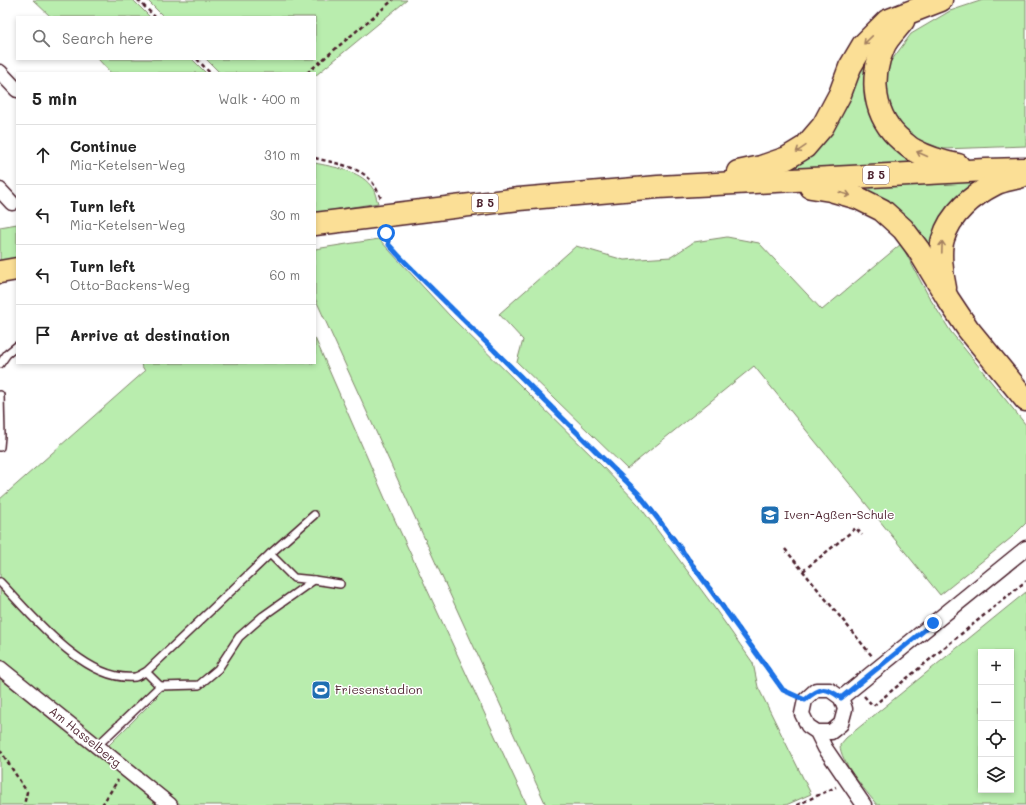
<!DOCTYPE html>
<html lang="en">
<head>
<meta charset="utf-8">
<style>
  body { margin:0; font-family:Mali,sans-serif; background:#f2f2f2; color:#222 }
  .controls { position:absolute; right:12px; bottom:12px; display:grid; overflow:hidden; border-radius:0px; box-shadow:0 2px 6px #0003 }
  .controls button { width:36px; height:36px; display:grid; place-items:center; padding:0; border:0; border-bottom:1px solid #e0e0e0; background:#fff; color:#222; font:20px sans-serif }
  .stop { position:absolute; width:12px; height:12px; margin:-9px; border:3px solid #1a73e8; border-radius:50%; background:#fff }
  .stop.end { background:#1a73e8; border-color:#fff; box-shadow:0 1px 4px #0008 }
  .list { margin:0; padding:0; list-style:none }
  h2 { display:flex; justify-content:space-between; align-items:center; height:52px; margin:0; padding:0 16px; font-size:17px }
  h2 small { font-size:13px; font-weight:400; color:#767676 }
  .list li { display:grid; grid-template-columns:26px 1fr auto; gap:12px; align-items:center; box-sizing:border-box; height:60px; padding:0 16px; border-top:1px solid #e0e0e0 }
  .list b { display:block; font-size:15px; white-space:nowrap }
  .list p { margin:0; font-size:13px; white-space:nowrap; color:#767676 }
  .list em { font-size:13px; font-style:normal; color:#767676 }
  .icon { flex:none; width:22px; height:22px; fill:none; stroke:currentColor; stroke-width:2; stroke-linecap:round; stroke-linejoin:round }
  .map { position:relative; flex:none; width:1026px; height:805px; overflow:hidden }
  .search { position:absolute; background:#fff; box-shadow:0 2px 6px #0003; left:16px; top:16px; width:300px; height:44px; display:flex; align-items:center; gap:10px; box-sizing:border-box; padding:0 14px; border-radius:0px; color:#767676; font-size:15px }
  .panel { position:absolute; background:#fff; box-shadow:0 2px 6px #0003; left:16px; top:72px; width:300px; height:292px; border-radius:0px }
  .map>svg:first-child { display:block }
  .green { fill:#b9edae; stroke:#82866c; fill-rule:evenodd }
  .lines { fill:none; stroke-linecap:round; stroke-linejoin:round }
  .service-casing { stroke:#4a1f2b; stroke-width:10 }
  .minor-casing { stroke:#4a1f2b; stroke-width:17 }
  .trunk-casing { stroke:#4a1f2b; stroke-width:25 }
  .path { stroke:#4a1f2b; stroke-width:2.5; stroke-dasharray:4 3; stroke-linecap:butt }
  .service { stroke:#fff; stroke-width:7 }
  .minor { stroke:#fff; stroke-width:14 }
  .trunk { stroke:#fbdf96; stroke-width:22 }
  .oneway { stroke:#a27f60 }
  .route { stroke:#1a73e8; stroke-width:5 }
  .labels { text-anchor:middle; stroke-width:3; stroke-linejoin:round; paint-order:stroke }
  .shield { fill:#fff; stroke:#80626b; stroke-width:1 }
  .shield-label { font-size:11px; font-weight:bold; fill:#4a1f2b }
  .poi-label { font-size:12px; fill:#4a1f2b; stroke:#fff; text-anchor:start }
  .street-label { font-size:12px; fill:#4a1f2b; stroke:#fff }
</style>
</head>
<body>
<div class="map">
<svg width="1026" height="805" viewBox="0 0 1026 805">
  <rect width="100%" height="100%" fill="#fff"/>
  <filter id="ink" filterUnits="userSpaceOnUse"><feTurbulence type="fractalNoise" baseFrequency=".025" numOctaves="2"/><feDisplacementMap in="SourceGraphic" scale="8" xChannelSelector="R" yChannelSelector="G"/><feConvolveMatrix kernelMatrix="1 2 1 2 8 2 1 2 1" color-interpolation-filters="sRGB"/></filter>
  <g filter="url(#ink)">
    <!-- green -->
    <g class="green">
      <path d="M 33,0 L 133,0 L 150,17 L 51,17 Z"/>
      <path d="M 147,0 L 407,0 L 315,76 L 315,73 L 220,73 L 206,59 L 315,59 L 315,17 L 164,17 Z"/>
      <path d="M 983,0 L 1026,0 L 1026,146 L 943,149 L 919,140 L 902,126 L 887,105 L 885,84 L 886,68 L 911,34 L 950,11 Z"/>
      <path d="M 872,44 L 868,84 L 929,163 L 783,170 Z"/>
      <path d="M 98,59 L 192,59 L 206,73 L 111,73 Z"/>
      <path d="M 315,163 C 333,167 359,170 371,186 C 375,190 376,198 378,203 L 315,213 Z"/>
      <path d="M 987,179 L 931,262 L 850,185 Z"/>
      <path d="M 17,224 L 17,260 L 0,263 L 0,227 Z"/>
      <path d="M 727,237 L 759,243 L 822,310 L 901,244 L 929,297 L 951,332 L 1026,425 L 1026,523 L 1011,538 L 940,595 L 754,366 L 627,469 L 517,362 L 523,340 L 499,314 L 576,246 L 624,260 L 671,257 L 694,242 Z"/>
      <path d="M 379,239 L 450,316 L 602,466 L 638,504 L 711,603 L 753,663 L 758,687 L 811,794 L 786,805 L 546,805 L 315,298 L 315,249 Z"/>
      <path d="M 315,338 L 387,503 L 527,805 L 181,805 L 107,747 L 157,697 L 151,690 L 97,741 L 0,662 L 0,499 L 145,371 L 140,363 L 315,363 Z"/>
      <path d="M 1026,592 L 1026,805 L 877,805 C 866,791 840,762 840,745 L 846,738 ZM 981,652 L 1011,652 L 1011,790 L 981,790 Z"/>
      <path d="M 0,670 L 168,805 L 0,805 Z"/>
    </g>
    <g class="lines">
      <!-- service casing -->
      <g class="service-casing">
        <g id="service">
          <path d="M 0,364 L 7,354 L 17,346"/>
          <path d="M 0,395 L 1,436 L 0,447"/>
          <path d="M 270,554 L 314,515"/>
          <path d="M 314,580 L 340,584"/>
          <path d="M 0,582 C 31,614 85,683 135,677 C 139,676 143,673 146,672 L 270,554 L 294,578 L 314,580 L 263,616 L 239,637 L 218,669 L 199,685 L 160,686 L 97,746"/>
          <path d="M 146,672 L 160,686"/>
        </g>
      </g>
      <!-- minor casing -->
      <g class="minor-casing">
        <g id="minor">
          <path d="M 0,72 L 17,90"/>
          <path d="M 0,190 L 12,203"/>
          <path d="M 0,668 L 170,805"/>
          <path d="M 841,698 L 1026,548"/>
          <path d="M 817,732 L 831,732 L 841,724 L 845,709 L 841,698 L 830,690 L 816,690 L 805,700 L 802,714 L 808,726 L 817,732 L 825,748 L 864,805"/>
        </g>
      </g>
      <!-- trunk casing -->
      <g class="trunk-casing">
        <g id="trunk">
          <path d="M 903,21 C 897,29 888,37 884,46 C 869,78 873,117 902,141 C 906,144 909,148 914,150 C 928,158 942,162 958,165"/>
          <path d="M 738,172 L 761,167 L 787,158 L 805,147 L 823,126 L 840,94 L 850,67 L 863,45 L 887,21 L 941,0"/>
          <path d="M 811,187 L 830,190 L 858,198 L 882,210 L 903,229 L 918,249 L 948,299 L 968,329 L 1026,400"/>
          <path d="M 315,224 L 519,199 L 658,187 L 986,170 L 1026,169"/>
          <path d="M 0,272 L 17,269"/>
          <path d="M 945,288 C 942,275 939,251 943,239 C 950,214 973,195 995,184 C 1003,180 1014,179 1022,176"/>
        </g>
      </g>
      <!-- path -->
      <g class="path">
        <path d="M 138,0 L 155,17"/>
        <path d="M 197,59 L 210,73"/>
        <path d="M 307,73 L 393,0"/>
        <path d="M 315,158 C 333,163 360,166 372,182 C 376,187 378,193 381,198"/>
        <path d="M 386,233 L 389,245 L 400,257 L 638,493 L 679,545 L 783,690 L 793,695"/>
        <path d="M 785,549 L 872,656"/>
        <path d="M 803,571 L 856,528 L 862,535"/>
        <path d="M 864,696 L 873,706 L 1026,581"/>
        <path d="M 0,750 L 27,792 L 24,805"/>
        <path d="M 102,805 L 118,780"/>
        <path d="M 797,805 L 836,787"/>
      </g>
      <!-- service -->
      <use href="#service" class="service"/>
      <!-- minor -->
      <use href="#minor" class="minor"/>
      <!-- trunk -->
      <use href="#trunk" class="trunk"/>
    </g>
    <!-- one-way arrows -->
    <defs><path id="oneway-shaft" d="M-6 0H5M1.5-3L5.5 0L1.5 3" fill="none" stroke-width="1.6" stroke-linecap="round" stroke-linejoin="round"/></defs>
    <g class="oneway">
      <use href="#oneway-shaft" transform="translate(868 40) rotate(136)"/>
      <use href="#oneway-shaft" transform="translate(801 149) rotate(146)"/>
      <use href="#oneway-shaft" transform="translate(922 154) rotate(-156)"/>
      <use href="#oneway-shaft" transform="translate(845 194) rotate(16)"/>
      <use href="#oneway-shaft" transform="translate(942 247) rotate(-88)"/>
    </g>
  </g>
  <g class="lines" filter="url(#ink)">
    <!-- route -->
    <path class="route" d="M 386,233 L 389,245 L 400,257 L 638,493 L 678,545 L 783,690 L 805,700 C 820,687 825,686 841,698 L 933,623"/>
  </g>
  <!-- icons -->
  <defs>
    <g id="school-square" transform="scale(1)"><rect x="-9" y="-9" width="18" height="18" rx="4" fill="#1f6fb2" stroke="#fff"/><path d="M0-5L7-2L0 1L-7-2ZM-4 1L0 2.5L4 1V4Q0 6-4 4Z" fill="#fff"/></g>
    <g id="stadium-square" transform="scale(1)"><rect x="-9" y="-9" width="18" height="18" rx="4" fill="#1f6fb2" stroke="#fff"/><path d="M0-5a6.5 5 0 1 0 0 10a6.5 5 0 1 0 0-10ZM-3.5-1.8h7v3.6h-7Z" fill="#fff"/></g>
  </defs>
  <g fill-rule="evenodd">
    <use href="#school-square" x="770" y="515"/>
    <use href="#stadium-square" x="321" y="690"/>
  </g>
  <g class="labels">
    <!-- shield labels -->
    <g class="shield">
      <rect x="863" y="166" width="26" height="18" rx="3"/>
      <rect x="472" y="194" width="26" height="18" rx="3"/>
    </g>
    <g class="shield-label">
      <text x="876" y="179">B 5</text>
      <text x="485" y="207">B 5</text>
    </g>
    <!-- poi labels -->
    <g class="poi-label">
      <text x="784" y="519">Iven-Agßen-Schule</text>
      <text x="335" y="694">Friesenstadion</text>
    </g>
    <!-- street labels -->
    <g class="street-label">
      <text transform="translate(85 737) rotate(39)" y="4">Am Hasselberg</text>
    </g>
  </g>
</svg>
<div class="controls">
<button>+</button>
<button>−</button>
<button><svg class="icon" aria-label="locate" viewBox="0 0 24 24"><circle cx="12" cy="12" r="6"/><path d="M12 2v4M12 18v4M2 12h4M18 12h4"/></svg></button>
<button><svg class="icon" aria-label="layers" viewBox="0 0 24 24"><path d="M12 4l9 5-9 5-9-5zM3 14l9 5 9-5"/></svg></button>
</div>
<div class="stop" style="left:386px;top:233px"></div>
<div class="stop end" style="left:933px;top:623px"></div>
<div class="search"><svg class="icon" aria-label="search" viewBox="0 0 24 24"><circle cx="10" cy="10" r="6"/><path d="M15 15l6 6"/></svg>Search here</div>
<section class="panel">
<h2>5 min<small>Walk · 400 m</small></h2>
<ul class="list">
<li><svg class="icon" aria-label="ahead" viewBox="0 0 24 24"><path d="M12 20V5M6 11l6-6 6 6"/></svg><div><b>Continue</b><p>Mia-Ketelsen-Weg</p></div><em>310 m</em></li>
<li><svg class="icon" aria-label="left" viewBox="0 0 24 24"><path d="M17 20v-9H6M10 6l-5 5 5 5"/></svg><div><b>Turn left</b><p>Mia-Ketelsen-Weg</p></div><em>30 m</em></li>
<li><svg class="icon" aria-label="left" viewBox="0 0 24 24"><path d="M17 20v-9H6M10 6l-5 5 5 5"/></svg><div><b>Turn left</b><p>Otto-Backens-Weg</p></div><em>60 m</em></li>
<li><svg class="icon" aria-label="arrive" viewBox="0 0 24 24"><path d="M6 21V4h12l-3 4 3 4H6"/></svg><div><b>Arrive at destination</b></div></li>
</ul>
</section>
</div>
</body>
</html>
